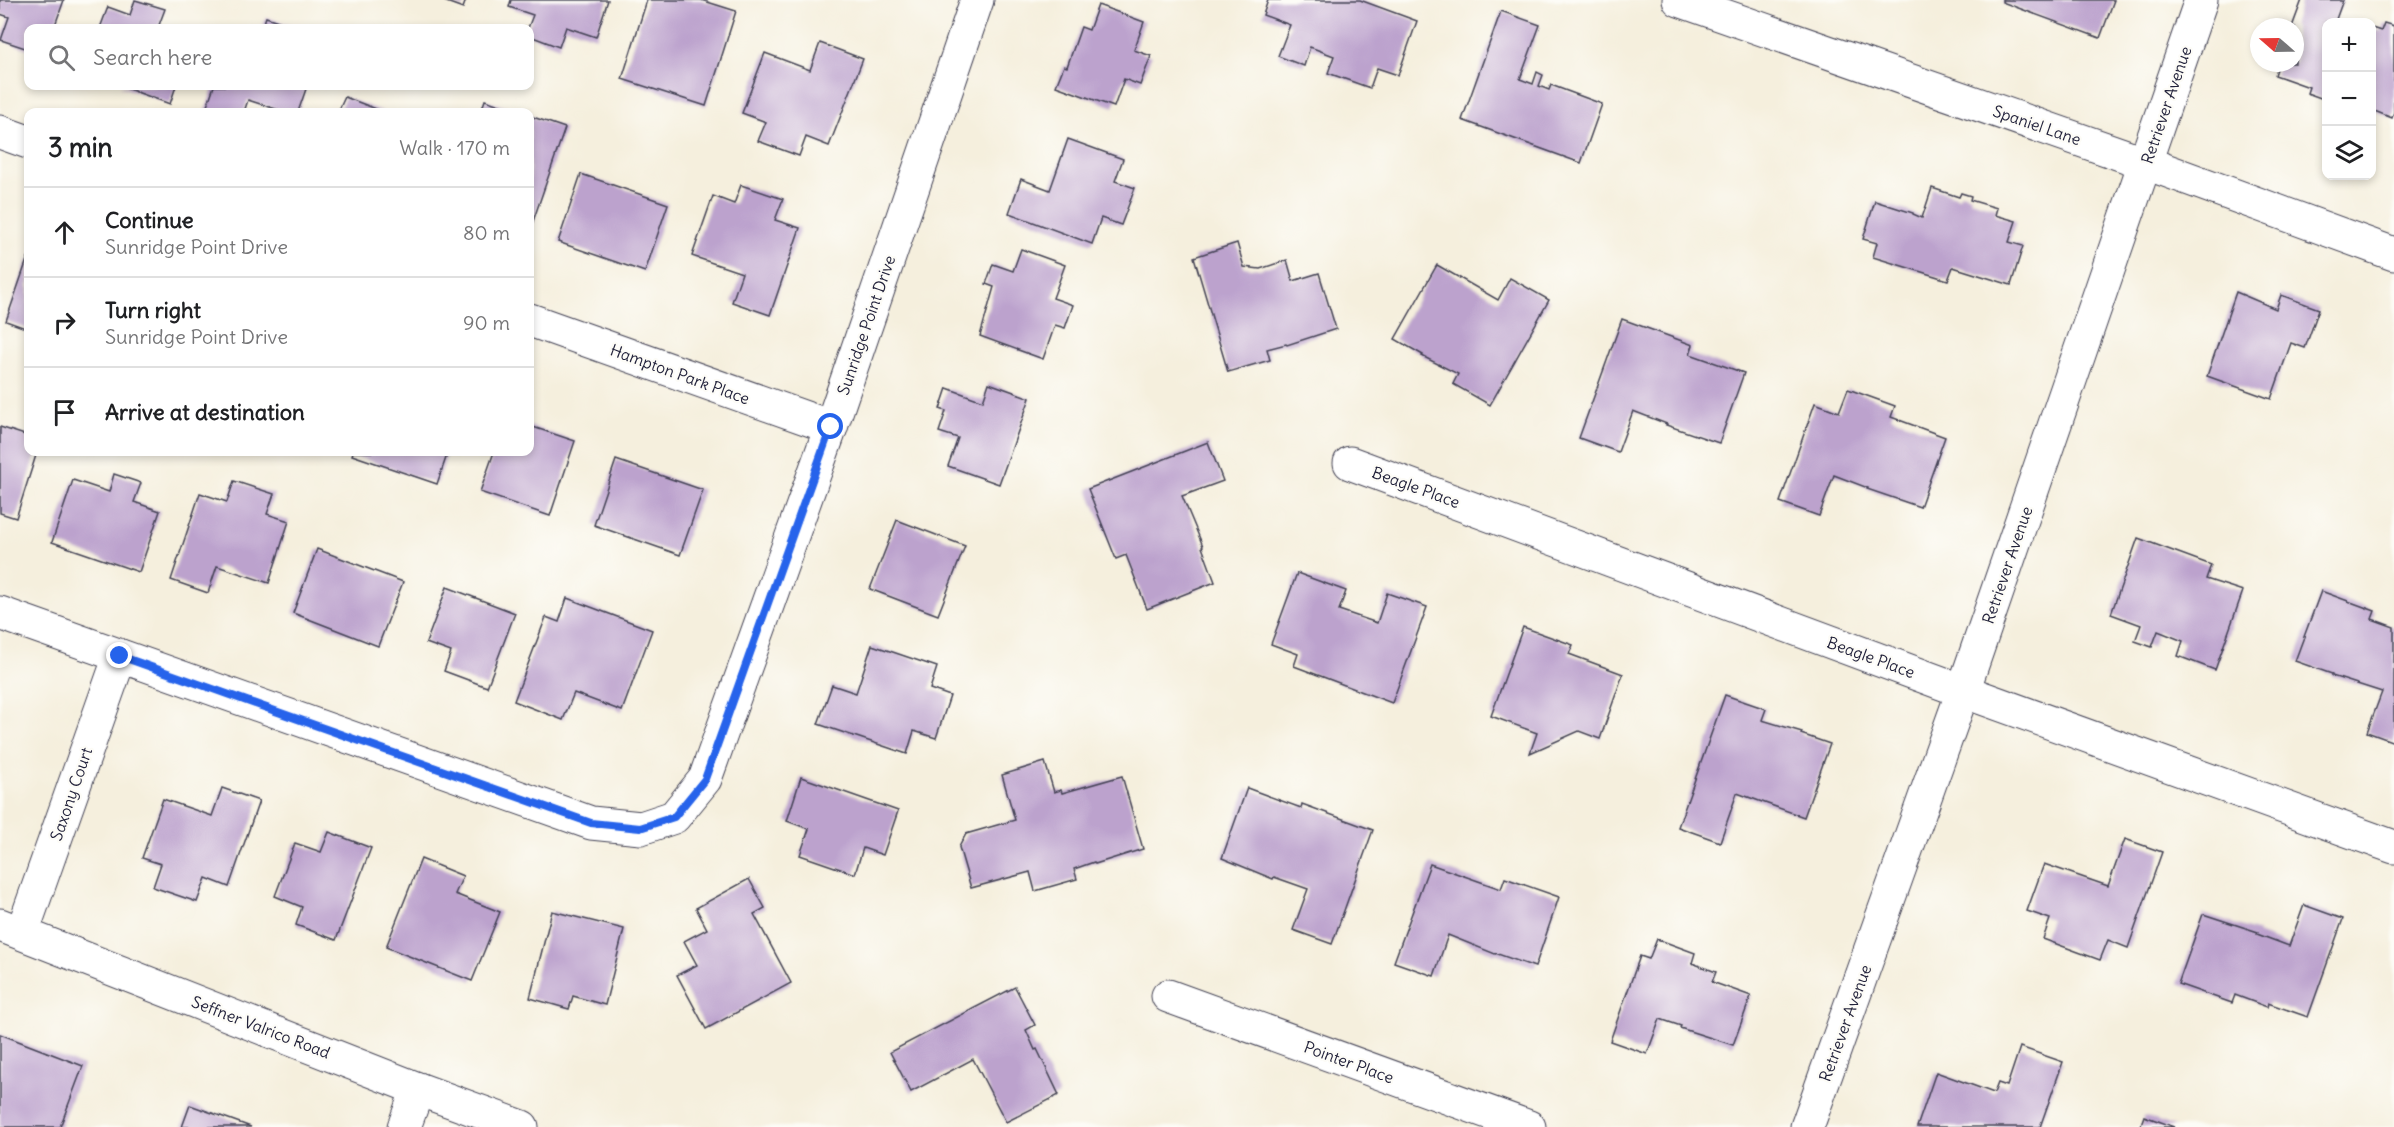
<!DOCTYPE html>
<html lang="en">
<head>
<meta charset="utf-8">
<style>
  body { margin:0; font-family:Delius,sans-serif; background:#f6f6f6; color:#202124 }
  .controls { position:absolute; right:18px; top:18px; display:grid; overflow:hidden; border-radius:12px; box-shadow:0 3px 9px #0003 }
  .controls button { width:54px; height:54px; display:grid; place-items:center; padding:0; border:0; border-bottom:2px solid #e0e0e0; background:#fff; color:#202124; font:30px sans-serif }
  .compass { position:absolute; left:2250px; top:18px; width:54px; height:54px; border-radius:50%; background:#fff; box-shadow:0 3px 9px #0003; rotate:290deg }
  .stop { position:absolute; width:18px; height:18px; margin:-14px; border:4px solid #2563eb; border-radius:50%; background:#fff }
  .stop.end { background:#2563eb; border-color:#fff; box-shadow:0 2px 6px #0008 }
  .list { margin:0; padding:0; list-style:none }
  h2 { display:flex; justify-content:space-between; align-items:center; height:78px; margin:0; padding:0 24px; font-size:26px }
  h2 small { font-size:20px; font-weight:400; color:#757577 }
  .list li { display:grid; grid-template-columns:39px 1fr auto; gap:18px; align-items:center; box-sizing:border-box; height:90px; padding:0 24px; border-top:2px solid #e0e0e0 }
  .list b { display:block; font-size:22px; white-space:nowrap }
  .list p { margin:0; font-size:20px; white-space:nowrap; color:#757577 }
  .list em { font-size:20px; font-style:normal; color:#757577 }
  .icon { flex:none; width:33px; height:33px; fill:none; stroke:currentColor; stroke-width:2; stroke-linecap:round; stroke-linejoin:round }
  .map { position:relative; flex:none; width:2394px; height:1127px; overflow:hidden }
  .search { position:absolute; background:#fff; box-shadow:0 3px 9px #0003; left:24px; top:24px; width:510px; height:66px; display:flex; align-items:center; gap:15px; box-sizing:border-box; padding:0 21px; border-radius:12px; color:#757577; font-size:22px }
  .panel { position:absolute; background:#fff; box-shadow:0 3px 9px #0003; left:24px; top:108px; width:510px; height:348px; border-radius:12px }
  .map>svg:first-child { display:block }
  .building { fill:#bca2cd }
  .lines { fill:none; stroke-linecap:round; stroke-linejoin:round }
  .minor-casing { stroke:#424153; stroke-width:35 }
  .tertiary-casing { stroke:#424153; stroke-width:35 }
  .minor { stroke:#fff; stroke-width:33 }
  .tertiary { stroke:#fff; stroke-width:33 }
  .route { stroke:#2563eb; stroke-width:8 }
  .labels { text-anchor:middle; stroke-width:4.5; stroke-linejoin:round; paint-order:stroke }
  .street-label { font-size:16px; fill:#22223b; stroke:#fdfcf7 }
</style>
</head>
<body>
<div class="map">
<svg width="2394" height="1127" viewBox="0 0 2394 1127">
  <rect width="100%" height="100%" fill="#fdfcf7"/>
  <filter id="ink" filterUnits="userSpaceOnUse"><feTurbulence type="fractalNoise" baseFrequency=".0167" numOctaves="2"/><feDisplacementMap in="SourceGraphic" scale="12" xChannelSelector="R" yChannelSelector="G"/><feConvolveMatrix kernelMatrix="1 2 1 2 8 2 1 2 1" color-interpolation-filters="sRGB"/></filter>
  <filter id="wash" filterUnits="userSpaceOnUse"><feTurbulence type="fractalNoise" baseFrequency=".008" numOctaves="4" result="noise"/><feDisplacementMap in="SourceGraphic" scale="24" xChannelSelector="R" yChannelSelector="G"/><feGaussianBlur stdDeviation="1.35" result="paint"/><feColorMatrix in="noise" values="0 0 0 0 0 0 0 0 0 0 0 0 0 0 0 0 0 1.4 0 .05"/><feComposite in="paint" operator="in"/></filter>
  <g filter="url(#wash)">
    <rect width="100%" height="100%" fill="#f5efdd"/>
    <g id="blocks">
      <!-- building -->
      <g class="building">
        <path d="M 0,0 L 64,0 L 54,28 L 28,28 L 28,49 L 1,40 L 9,17 L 0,14 Z"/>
        <path d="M 135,0 L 165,9 L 159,25 L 168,28 L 100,28 L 108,7 L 130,15 Z"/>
        <path d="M 441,0 L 466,0 L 463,8 Z"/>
        <path d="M 511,0 L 608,0 L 596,37 L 566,27 L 559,47 L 530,36 L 528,28 L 533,15 L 509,7 Z"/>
        <path d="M 647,0 L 701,0 L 736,11 L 706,106 L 622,79 Z"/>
        <path d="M 1268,0 L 1360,0 L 1417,21 L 1398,75 L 1377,68 L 1370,88 L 1328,73 L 1334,56 L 1310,47 L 1304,66 L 1278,56 L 1290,25 L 1263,15 Z"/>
        <path d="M 2002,0 L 2114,0 L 2100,38 L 2002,2 Z"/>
        <path d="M 2302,0 L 2343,0 L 2335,22 L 2326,22 L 2326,100 L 2307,93 L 2309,87 L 2275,75 L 2279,63 L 2295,63 L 2295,27 L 2292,27 Z"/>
        <path d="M 1098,5 L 1144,22 L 1134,50 L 1151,56 L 1140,85 L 1124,79 L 1114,107 L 1056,86 L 1064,66 L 1067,67 L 1081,27 L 1089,30 Z"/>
        <path d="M 1501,11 L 1540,25 L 1520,79 L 1533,84 L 1537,72 L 1543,75 L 1539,86 L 1549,90 L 1551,85 L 1602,104 L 1581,163 L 1462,120 Z"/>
        <path d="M 266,17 L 299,28 L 262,28 Z"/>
        <path d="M 2384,23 L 2394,26 L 2394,112 L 2392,118 L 2372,110 L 2372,28 L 2381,31 Z"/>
        <path d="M 820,43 L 863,59 L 829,146 L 806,137 L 799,156 L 758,141 L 766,122 L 742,113 L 765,53 L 810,70 Z"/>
        <path d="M 120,86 L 176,86 L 170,104 Z"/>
        <path d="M 214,86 L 307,86 L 298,112 L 285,112 L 248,100 L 244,112 L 205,112 Z"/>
        <path d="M 345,97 L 384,112 L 338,112 Z"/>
        <path d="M 485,100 L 520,112 L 481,112 Z"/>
        <path d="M 530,116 L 565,128 L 530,230 Z"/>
        <path d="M 1068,139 L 1123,159 L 1115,181 L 1135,188 L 1121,225 L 1101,218 L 1092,244 L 1009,213 L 1021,179 L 1050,190 Z"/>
        <path d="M 581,174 L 668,204 L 645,272 L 558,242 Z"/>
        <path d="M 741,185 L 783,199 L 775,220 L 800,228 L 770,315 L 732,302 L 742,273 L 692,256 L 713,196 L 734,204 Z"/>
        <path d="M 1932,188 L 1959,197 L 1961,193 L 1971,196 L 1970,200 L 1997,208 L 1995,215 L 2016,221 L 2009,242 L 2023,246 L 2011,285 L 1953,267 L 1948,280 L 1873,257 L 1877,243 L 1863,239 L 1875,201 L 1913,213 L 1913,214 L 1922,218 Z"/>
        <path d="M 1237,243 L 1244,267 L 1260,269 L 1287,260 L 1293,281 L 1319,273 L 1336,329 L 1287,345 L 1286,344 L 1267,349 L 1270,360 L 1228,372 L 1194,257 Z"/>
        <path d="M 1021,249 L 1065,265 L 1053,298 L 1073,305 L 1065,328 L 1055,325 L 1043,359 L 980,336 L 994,287 L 986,284 L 993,264 L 1013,271 Z"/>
        <path d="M 28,257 L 28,329 L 6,321 Z"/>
        <path d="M 1437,265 L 1498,300 L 1510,278 L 1549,300 L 1490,405 L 1453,384 L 1458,374 L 1422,356 L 1423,355 L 1395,339 Z"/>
        <path d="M 2236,292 L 2276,309 L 2281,295 L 2319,309 L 2305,348 L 2291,343 L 2271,399 L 2207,376 Z"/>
        <path d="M 1622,319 L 1693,345 L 1690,354 L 1744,373 L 1719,443 L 1666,425 L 1667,424 L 1633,411 L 1618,452 L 1579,438 Z"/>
        <path d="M 989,383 L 1030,398 L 999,484 L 948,466 L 958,438 L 939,432 L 946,411 L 940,409 L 947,388 L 983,401 Z"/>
        <path d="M 1848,389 L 1895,406 L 1891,417 L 1945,437 L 1920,507 L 1867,489 L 1868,488 L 1834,475 L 1819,516 L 1780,502 L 1815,403 L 1839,412 Z"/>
        <path d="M 530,426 L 575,441 L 550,516 L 480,492 L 494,452 L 530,452 Z"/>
        <path d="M 0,427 L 28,436 L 28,452 L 37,452 L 16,518 L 0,513 Z"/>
        <path d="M 1208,442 L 1223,481 L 1182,496 L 1203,546 L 1202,547 L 1215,582 L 1147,609 L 1126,555 L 1116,559 L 1088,489 Z"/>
        <path d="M 353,452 L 448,452 L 437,484 L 352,455 Z"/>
        <path d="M 616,460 L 703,490 L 680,555 L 594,525 Z"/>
        <path d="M 114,474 L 141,483 L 134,502 L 160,511 L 139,572 L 52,542 L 73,480 L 109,492 Z"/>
        <path d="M 234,481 L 274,494 L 267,514 L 289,521 L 269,583 L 217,566 L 208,593 L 171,580 L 200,493 L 227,502 Z"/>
        <path d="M 897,520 L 965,546 L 938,615 L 870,589 Z"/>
        <path d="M 2138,538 L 2211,565 L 2206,579 L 2243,591 L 2215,670 L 2178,656 L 2183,641 L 2158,631 L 2152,647 L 2135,641 L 2141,625 L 2111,614 Z"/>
        <path d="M 317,549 L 403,582 L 378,646 L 293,613 Z"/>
        <path d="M 1297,573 L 1346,591 L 1339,610 L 1377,623 L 1387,593 L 1427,607 L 1392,703 L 1294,666 L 1298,654 L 1271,644 Z"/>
        <path d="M 447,587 L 515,613 L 487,687 L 444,671 L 451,652 L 426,643 Z"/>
        <path d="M 2321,591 L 2375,611 L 2372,619 L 2394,627 L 2394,742 L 2367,732 L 2382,692 L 2332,676 L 2332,674 L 2295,661 Z"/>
        <path d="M 567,598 L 652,630 L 622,711 L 574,693 L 563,720 L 514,701 L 546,617 L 559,622 Z"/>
        <path d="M 1523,627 L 1573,645 L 1569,654 L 1623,674 L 1600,739 L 1579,731 L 1530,753 L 1537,733 L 1491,716 Z"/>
        <path d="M 872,645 L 937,667 L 930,689 L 950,696 L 936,738 L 914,731 L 907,754 L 818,724 L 832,685 L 856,693 Z"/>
        <path d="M 1725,695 L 1766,709 L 1762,720 L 1802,732 L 1801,734 L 1830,744 L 1804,817 L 1737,793 L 1720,842 L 1678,827 Z"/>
        <path d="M 1045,762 L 1054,792 L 1061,790 L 1062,793 L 1122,776 L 1143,849 L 1095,864 L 1094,862 L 1074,869 L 1077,879 L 1035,891 L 1030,872 L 971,888 L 959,847 L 966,834 L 1015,820 L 1002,775 Z"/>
        <path d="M 801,777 L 898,811 L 883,855 L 863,848 L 855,874 L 800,855 L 809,829 L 787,821 Z"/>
        <path d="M 222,788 L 259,801 L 229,887 L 206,878 L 197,902 L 153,887 L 161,864 L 142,858 L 163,799 L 212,816 Z"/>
        <path d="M 1247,788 L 1301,808 L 1302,804 L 1373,830 L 1332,944 L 1293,930 L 1308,889 L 1274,877 L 1273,879 L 1222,858 Z"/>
        <path d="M 329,832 L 371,848 L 336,940 L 296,925 L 302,907 L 275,896 L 295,843 L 321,852 Z"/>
        <path d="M 2125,839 L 2162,852 L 2128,948 L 2108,940 L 2100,960 L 2043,939 L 2050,919 L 2027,911 L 2044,864 L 2108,886 Z"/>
        <path d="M 421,859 L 463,876 L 455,894 L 500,912 L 472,981 L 386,947 Z"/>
        <path d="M 1430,864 L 1501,889 L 1505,878 L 1559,897 L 1535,967 L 1495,953 L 1495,954 L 1448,935 L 1434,976 L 1394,962 Z"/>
        <path d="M 749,879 L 765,908 L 754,914 L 791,983 L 706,1029 L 677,975 L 697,965 L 684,941 L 707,929 L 696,908 Z"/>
        <path d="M 2304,905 L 2343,919 L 2308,1017 L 2268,1003 L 2267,1007 L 2235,995 L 2232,1003 L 2178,984 L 2203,914 L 2258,932 L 2257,934 L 2289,946 Z"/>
        <path d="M 552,911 L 624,929 L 605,1005 L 573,996 L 569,1009 L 530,998 Z"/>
        <path d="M 1657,939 L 1695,953 L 1692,963 L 1716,972 L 1712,982 L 1751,996 L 1733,1045 L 1680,1028 L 1681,1026 L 1660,1019 L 1647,1054 L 1610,1041 L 1640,956 L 1649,959 Z"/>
        <path d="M 1015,987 L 1035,1025 L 1026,1030 L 1035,1050 L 1037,1049 L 1059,1095 L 1006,1122 L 973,1059 L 911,1092 L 890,1052 Z"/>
        <path d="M 0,1034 L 83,1066 L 60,1127 L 0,1127 Z"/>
        <path d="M 2020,1047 L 2063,1062 L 2040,1127 L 1917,1127 L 1936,1072 L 1994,1093 L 1998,1083 L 2007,1086 Z"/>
        <path d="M 190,1105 L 251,1127 L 182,1127 Z"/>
        <path d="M 2144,1116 L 2175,1127 L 2140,1127 Z"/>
      </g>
    </g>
  </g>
  <g filter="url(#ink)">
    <use href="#blocks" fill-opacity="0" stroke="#424153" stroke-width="1.5"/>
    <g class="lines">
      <!-- minor casing -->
      <g class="minor-casing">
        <g id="minor">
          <path d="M 1679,0 L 2146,163 L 2394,254"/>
          <path d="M 0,132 L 28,142"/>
          <path d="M 530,320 L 831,427"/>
          <path d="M 1350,463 L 1963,691 L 2394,847"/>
          <path d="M 0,613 L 591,823 L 641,828 L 674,817 L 705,779 L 831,427 L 977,0"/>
          <path d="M 22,933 L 120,656"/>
          <path d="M 1168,996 L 1529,1127"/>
          <path d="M 404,1127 L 418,1089"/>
          <path d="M 1807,1127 L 1963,691 L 2201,0"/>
        </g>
      </g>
      <!-- tertiary casing -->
      <g class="tertiary-casing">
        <path id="tertiary" d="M 0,925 L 418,1089 L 522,1127"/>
      </g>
      <!-- minor -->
      <use href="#minor" class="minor"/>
      <!-- tertiary -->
      <use href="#tertiary" class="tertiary"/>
    </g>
  </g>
  <g class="lines" filter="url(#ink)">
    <!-- route -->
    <path class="route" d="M 120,656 L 591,823 L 640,828 L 674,817 L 705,779 L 831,427"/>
  </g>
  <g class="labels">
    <!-- street labels -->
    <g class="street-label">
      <text transform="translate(2166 105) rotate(-71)" y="6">Retriever Avenue</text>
      <text transform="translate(2037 125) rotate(19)" y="6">Spaniel Lane</text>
      <text transform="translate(866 325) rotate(-71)" y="6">Sunridge Point Drive</text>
      <text transform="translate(680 374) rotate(20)" y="6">Hampton Park Place</text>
      <text transform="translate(1416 487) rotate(20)" y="6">Beagle Place</text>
      <text transform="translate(2007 565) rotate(-71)" y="6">Retriever Avenue</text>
      <text transform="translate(1871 657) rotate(20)" y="6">Beagle Place</text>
      <text transform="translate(71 794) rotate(-71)" y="6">Saxony Court</text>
      <text transform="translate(1845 1023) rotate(-70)" y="6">Retriever Avenue</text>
      <text transform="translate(261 1027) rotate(21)" y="6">Seffner Valrico Road</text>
      <text transform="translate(1349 1062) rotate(20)" y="6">Pointer Place</text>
    </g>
  </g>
</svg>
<div class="controls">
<button>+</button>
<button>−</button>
<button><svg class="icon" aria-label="layers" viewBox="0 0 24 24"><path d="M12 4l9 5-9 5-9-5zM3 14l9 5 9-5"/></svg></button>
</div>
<svg class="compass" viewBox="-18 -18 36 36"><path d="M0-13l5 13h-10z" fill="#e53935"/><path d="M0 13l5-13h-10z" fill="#757577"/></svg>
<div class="stop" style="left:831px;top:427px"></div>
<div class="stop end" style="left:120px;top:656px"></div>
<div class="search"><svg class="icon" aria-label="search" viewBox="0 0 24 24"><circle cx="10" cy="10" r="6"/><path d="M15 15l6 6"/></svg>Search here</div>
<section class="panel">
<h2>3 min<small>Walk · 170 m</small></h2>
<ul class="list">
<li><svg class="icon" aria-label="ahead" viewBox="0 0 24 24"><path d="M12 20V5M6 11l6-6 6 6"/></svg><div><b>Continue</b><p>Sunridge Point Drive</p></div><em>80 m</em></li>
<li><svg class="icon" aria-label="right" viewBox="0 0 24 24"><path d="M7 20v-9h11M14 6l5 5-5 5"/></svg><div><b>Turn right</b><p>Sunridge Point Drive</p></div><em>90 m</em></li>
<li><svg class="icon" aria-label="arrive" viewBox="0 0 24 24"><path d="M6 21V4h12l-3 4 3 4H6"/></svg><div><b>Arrive at destination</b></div></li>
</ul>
</section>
</div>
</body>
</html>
